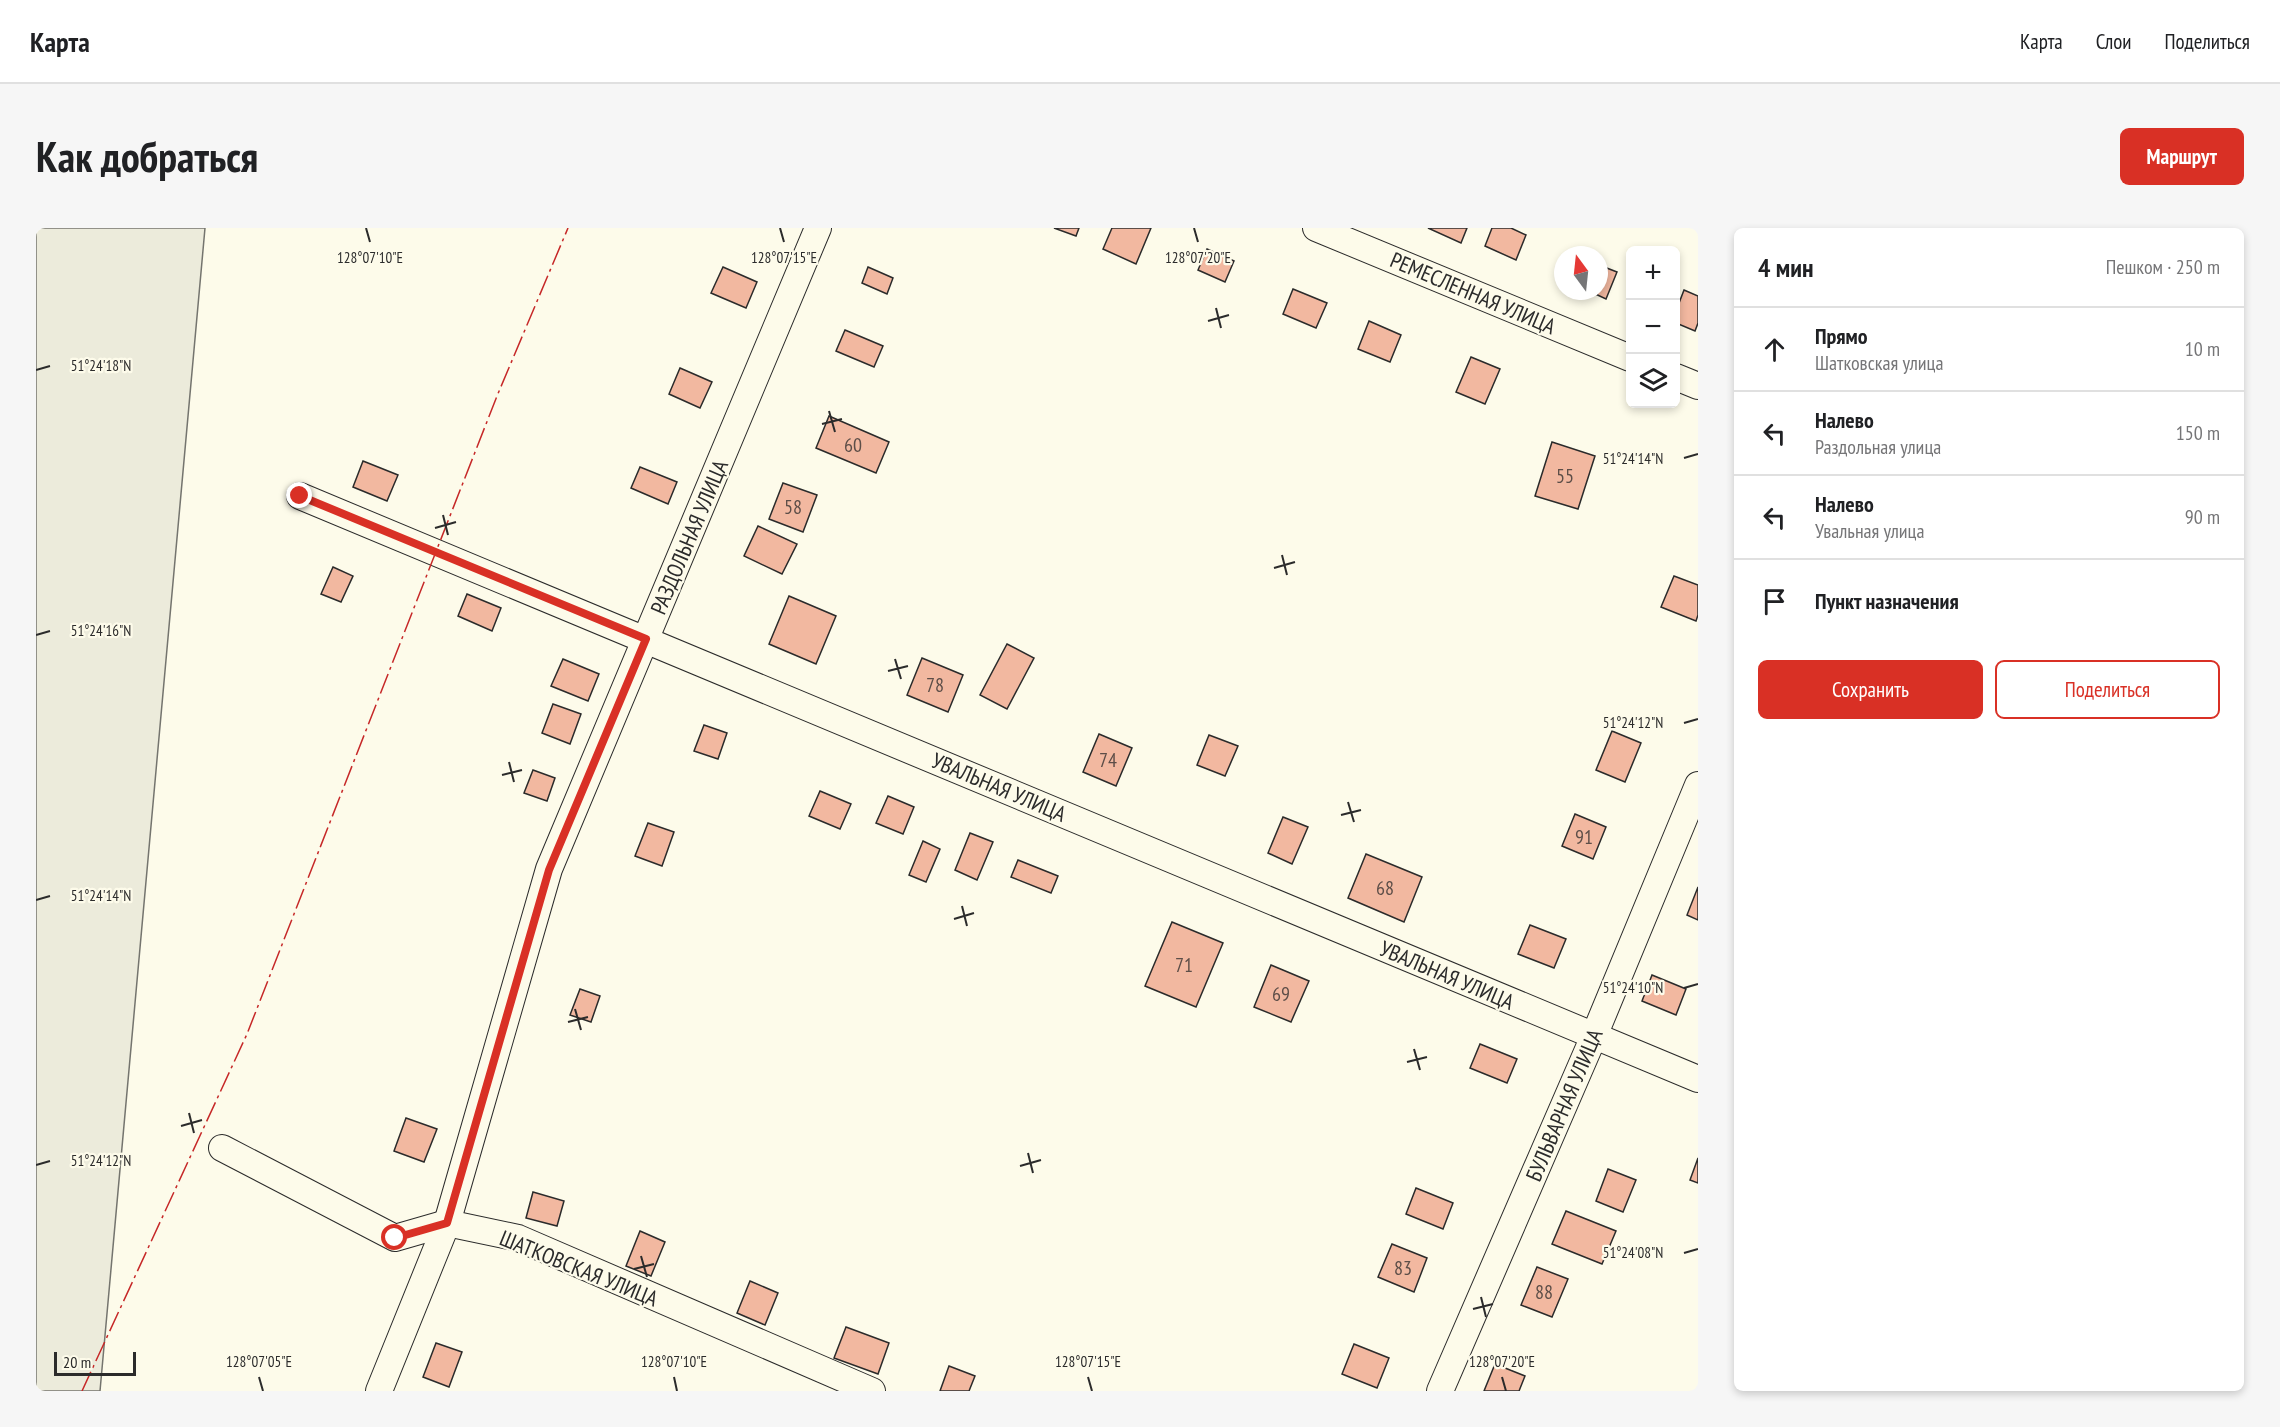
<!DOCTYPE html>
<html lang="ru">
<head>
<meta charset="utf-8">
<style>
  body { margin:0; font-family:"PT Sans Narrow",sans-serif; background:#f6f6f6; color:#202124 }
  .controls { position:absolute; right:18px; top:18px; display:grid; overflow:hidden; border-radius:9px; box-shadow:0 3px 9px #0003 }
  .controls button { width:54px; height:54px; display:grid; place-items:center; padding:0; border:0; border-bottom:2px solid #e0e0e0; background:#fff; color:#202124; font:30px sans-serif }
  .compass { position:absolute; left:1518px; top:18px; width:54px; height:54px; border-radius:50%; background:#fff; box-shadow:0 3px 9px #0003; rotate:345deg }
  .scale { position:absolute; left:18px; bottom:15px; width:82px; box-sizing:border-box; padding-left:6px; border:3px solid #2b2b2b; border-top:0; font-size:16px; line-height:21px; white-space:nowrap; color:#2b2b2b; -webkit-text-stroke:4px #fdfbea; paint-order:stroke }
  .stop { position:absolute; width:18px; height:18px; margin:-14px; border:4px solid #d93025; border-radius:50%; background:#fff }
  .stop.end { background:#d93025; border-color:#fff; box-shadow:0 2px 6px #0008 }
  .list { margin:0; padding:0; list-style:none }
  h2 { display:flex; justify-content:space-between; align-items:center; height:78px; margin:0; padding:0 24px; font-size:26px }
  h2 small { font-size:20px; font-weight:400; color:#757577 }
  .list li { display:grid; grid-template-columns:39px 1fr auto; gap:18px; align-items:center; box-sizing:border-box; height:84px; padding:0 24px; border-top:2px solid #e0e0e0 }
  .list b { display:block; font-size:22px; white-space:nowrap }
  .list p { margin:0; font-size:20px; white-space:nowrap; color:#757577 }
  .list em { font-size:20px; font-style:normal; color:#757577 }
  .actions { display:flex; gap:12px; padding:18px 24px }
  .actions a { flex:1; padding:14px 0; border:2px solid #d93025; border-radius:9px; text-align:center; font-size:21px; color:#d93025 }
  .actions .main { background:#d93025; color:#fff }
  .icon { flex:none; width:33px; height:33px; fill:none; stroke:currentColor; stroke-width:2; stroke-linecap:round; stroke-linejoin:round }
  .map { position:relative; flex:none; width:1662px; height:1163px; overflow:hidden; border-radius:9px }
  header { display:flex; align-items:center; gap:36px; box-sizing:border-box; height:84px; padding:0 30px; background:#fff; border-bottom:2px solid #e0e0e0 }
  header strong { font-size:28px }
  nav { display:flex; gap:33px; margin-inline-start:auto; font-size:21px }
  .intro { display:flex; align-items:center; justify-content:space-between; box-sizing:border-box; height:144px; padding:0 36px }
  h1 { margin:0; font-size:42px }
  .button { padding:15px 27px; border-radius:9px; background:#d93025; color:#fff; font-size:21px; font-weight:700 }
  main { display:flex; gap:36px; padding:0 36px }
  aside { flex:1; background:#fff; border-radius:9px; box-shadow:0 3px 9px #0003 }
  .map>svg:first-child { display:block }
  .green { fill:#ecebdb; stroke:#74746e; stroke-width:1.5 }
  .building { fill:#f2b8a0; stroke:#2b2b2b; stroke-width:1.5 }
  .lines { fill:none; stroke-linecap:round; stroke-linejoin:round }
  .minor-casing { stroke:#2b2b2b; stroke-width:28 }
  .minor { stroke:#fdfbea; stroke-width:26 }
  .power { stroke:#c62828; stroke-width:1.5; stroke-dasharray:21 4.5 3 4.5; stroke-linecap:butt }
  .route { stroke:#d93025; stroke-width:8 }
  .ticks { fill:none; stroke:#2b2b2b; stroke-width:2 }
  .labels { text-anchor:middle; stroke-width:4.5; stroke-linejoin:round; paint-order:stroke }
  .number-label { font-size:20px; fill:#5d4e48 }
  .street-label { font-size:22px; fill:#2b2b2b; stroke:#fdfbea }
  .ticks-label { font-size:15px; text-anchor:middle; fill:#2b2b2b; stroke:#fdfbea; stroke-width:4.5; stroke-linejoin:round; paint-order:stroke }
</style>
</head>
<body>
<header>
<strong>Карта</strong>
<nav><a>Карта</a><a>Слои</a><a>Поделиться</a></nav>
</header>
<div class="intro"><h1>Как добраться</h1><a class="button">Маршрут</a></div>
<main>
<div class="map">
<svg width="1662" height="1163" viewBox="0 0 1662 1163">
  <rect width="100%" height="100%" fill="#fdfbea"/>
  <!-- green -->
  <path class="green" d="M 0,0 L 169,0 L 64,1163 L 0,1163 Z"/>
  <!-- building -->
  <g class="building">
    <path d="M 1018,0 L 1043,0 L 1040,8 Z"/>
    <path d="M 1076,0 L 1115,0 L 1100,36 L 1067,21 Z"/>
    <path d="M 1392,0 L 1431,0 L 1425,15 Z"/>
    <path d="M 1456,0 L 1475,0 L 1490,7 L 1480,32 L 1449,18 Z"/>
    <path d="M 1171,21 L 1198,33 L 1189,54 L 1162,42 Z"/>
    <path d="M 1563,37 L 1581,44 L 1570,71 L 1553,63 L 1563,63 Z"/>
    <path d="M 687,39 L 721,54 L 710,80 L 675,65 Z"/>
    <path d="M 832,39 L 857,50 L 851,66 L 826,55 Z"/>
    <path d="M 1257,61 L 1291,75 L 1280,100 L 1247,86 Z"/>
    <path d="M 1648,62 L 1662,68 L 1662,95 L 1659,103 L 1640,95 L 1640,83 Z"/>
    <path d="M 1333,93 L 1365,107 L 1354,134 L 1322,121 Z"/>
    <path d="M 809,102 L 847,118 L 838,139 L 800,123 Z"/>
    <path d="M 1435,129 L 1464,141 L 1449,176 L 1420,164 Z"/>
    <path d="M 644,140 L 676,154 L 664,180 L 633,166 Z"/>
    <path d="M 793,188 L 853,214 L 840,245 L 780,220 Z"/>
    <path d="M 1516,214 L 1559,228 L 1542,281 L 1499,268 Z"/>
    <path d="M 327,233 L 362,247 L 351,273 L 317,259 Z"/>
    <path d="M 604,239 L 641,254 L 632,276 L 595,260 Z"/>
    <path d="M 747,255 L 781,267 L 767,304 L 733,291 Z"/>
    <path d="M 722,298 L 761,316 L 746,346 L 708,328 Z"/>
    <path d="M 297,339 L 317,348 L 305,374 L 285,366 Z"/>
    <path d="M 1638,348 L 1662,357 L 1662,387 L 1660,393 L 1625,379 Z"/>
    <path d="M 431,366 L 465,380 L 456,403 L 422,388 Z"/>
    <path d="M 753,368 L 800,388 L 780,436 L 733,416 Z"/>
    <path d="M 971,416 L 998,430 L 971,481 L 944,467 Z"/>
    <path d="M 886,430 L 927,447 L 912,484 L 871,467 Z"/>
    <path d="M 527,431 L 563,446 L 552,473 L 515,458 Z"/>
    <path d="M 517,476 L 545,486 L 534,516 L 506,505 Z"/>
    <path d="M 668,497 L 691,505 L 682,531 L 658,523 Z"/>
    <path d="M 1576,503 L 1605,515 L 1589,554 L 1560,542 Z"/>
    <path d="M 1063,506 L 1096,520 L 1080,558 L 1047,544 Z"/>
    <path d="M 1173,507 L 1202,518 L 1189,548 L 1161,537 Z"/>
    <path d="M 497,542 L 519,550 L 511,573 L 488,565 Z"/>
    <path d="M 784,563 L 815,576 L 804,601 L 773,588 Z"/>
    <path d="M 852,568 L 878,579 L 867,606 L 840,595 Z"/>
    <path d="M 1539,586 L 1570,599 L 1557,631 L 1526,618 Z"/>
    <path d="M 1247,589 L 1272,599 L 1256,636 L 1232,625 Z"/>
    <path d="M 612,595 L 638,604 L 626,638 L 599,628 Z"/>
    <path d="M 934,605 L 957,614 L 941,652 L 919,642 Z"/>
    <path d="M 887,613 L 904,621 L 890,654 L 873,647 Z"/>
    <path d="M 1330,626 L 1386,649 L 1368,694 L 1312,670 Z"/>
    <path d="M 982,632 L 1022,648 L 1015,665 L 975,649 Z"/>
    <path d="M 1662,659 L 1662,692 L 1651,687 Z"/>
    <path d="M 1136,694 L 1187,715 L 1160,779 L 1109,758 Z"/>
    <path d="M 1494,697 L 1530,711 L 1518,740 L 1482,726 Z"/>
    <path d="M 1235,737 L 1273,753 L 1255,794 L 1218,779 Z"/>
    <path d="M 1616,747 L 1650,761 L 1640,787 L 1606,773 Z"/>
    <path d="M 544,761 L 564,768 L 555,794 L 534,787 Z"/>
    <path d="M 1444,816 L 1481,831 L 1471,855 L 1434,840 Z"/>
    <path d="M 370,890 L 401,901 L 388,934 L 358,923 Z"/>
    <path d="M 1662,930 L 1662,955 L 1654,952 Z"/>
    <path d="M 1572,941 L 1600,952 L 1587,984 L 1560,973 Z"/>
    <path d="M 1380,960 L 1417,975 L 1407,1001 L 1370,986 Z"/>
    <path d="M 497,964 L 528,973 L 521,998 L 490,990 Z"/>
    <path d="M 1530,983 L 1580,1003 L 1566,1036 L 1516,1016 Z"/>
    <path d="M 604,1003 L 629,1014 L 615,1048 L 590,1038 Z"/>
    <path d="M 1356,1016 L 1391,1030 L 1378,1064 L 1342,1049 Z"/>
    <path d="M 1501,1039 L 1532,1051 L 1516,1089 L 1485,1077 Z"/>
    <path d="M 714,1053 L 742,1065 L 729,1097 L 701,1085 Z"/>
    <path d="M 810,1099 L 853,1115 L 842,1146 L 798,1130 Z"/>
    <path d="M 400,1115 L 426,1124 L 413,1159 L 387,1149 Z"/>
    <path d="M 1318,1116 L 1353,1130 L 1341,1160 L 1306,1146 Z"/>
    <path d="M 1459,1136 L 1489,1148 L 1483,1163 L 1448,1163 Z"/>
    <path d="M 913,1138 L 939,1148 L 933,1163 L 904,1163 Z"/>
  </g>
  <g class="lines">
    <!-- minor casing -->
    <g class="minor-casing">
      <g id="minor">
        <path d="M 1280,0 L 1594,130"/>
        <path d="M 1640,149 L 1662,158"/>
        <path d="M 264,268 L 1662,851"/>
        <path d="M 186,920 L 359,1010 L 411,995 L 482,1010 L 836,1163"/>
        <path d="M 343,1163 L 411,995 L 513,641 L 782,0"/>
        <path d="M 1404,1163 L 1558,808 L 1662,557"/>
      </g>
    </g>
    <!-- minor -->
    <use href="#minor" class="minor"/>
    <!-- power -->
    <path class="power" d="M 46,1163 L 211,806 L 461,168 L 532,0"/>
  </g>
  <g class="lines">
    <!-- route -->
    <path class="route" d="M 264,268 L 610,411 L 513,642 L 411,995 L 359,1010"/>
  </g>
  <!-- ticks -->
  <path class="ticks" d="M 330,0 L 334,14M 744,0 L 748,14M 1158,0 L 1162,14M 1180,80 L 1185,100M 1172,93 L 1193,87M 0,142 L 14,138M 793,183 L 799,204M 786,196 L 806,191M 1648,230 L 1662,226M 407,287 L 412,307M 399,300 L 420,294M 1246,327 L 1251,347M 1238,340 L 1259,334M 0,407 L 14,403M 859,431 L 865,451M 852,443 L 872,438M 1648,495 L 1662,491M 473,534 L 478,554M 466,547 L 486,542M 1312,574 L 1318,594M 1305,587 L 1325,582M 0,672 L 14,668M 926,678 L 931,698M 918,691 L 938,685M 1648,760 L 1662,756M 539,781 L 545,802M 532,794 L 552,789M 1378,821 L 1384,842M 1371,834 L 1391,829M 153,885 L 158,905M 145,898 L 166,892M 992,925 L 997,945M 0,937 L 14,933M 984,938 L 1005,932M 1648,1025 L 1662,1021M 605,1028 L 611,1049M 598,1041 L 618,1036M 1445,1069 L 1450,1089M 1437,1081 L 1457,1076M 223,1149 L 227,1163M 638,1149 L 641,1163M 1052,1149 L 1056,1163M 1466,1149 L 1470,1163"/>
  <g class="labels">
    <!-- number labels -->
    <g class="number-label">
      <text x="817" y="224">60</text>
      <text x="1529" y="255">55</text>
      <text x="757" y="286">58</text>
      <text x="899" y="464">78</text>
      <text x="1072" y="539">74</text>
      <text x="1548" y="616">91</text>
      <text x="1349" y="667">68</text>
      <text x="1148" y="744">71</text>
      <text x="1245" y="773">69</text>
      <text x="1367" y="1047">83</text>
      <text x="1508" y="1071">88</text>
    </g>
    <!-- street labels -->
    <g class="street-label">
      <text transform="translate(1437 65) rotate(23)" y="8">РЕМЕСЛЕННАЯ УЛИЦА</text>
      <text transform="translate(653 309) rotate(-67)" y="8">РАЗДОЛЬНАЯ УЛИЦА</text>
      <text transform="translate(963 559) rotate(23)" y="8">УВАЛЬНАЯ УЛИЦА</text>
      <text transform="translate(1411 747) rotate(23)" y="8">УВАЛЬНАЯ УЛИЦА</text>
      <text transform="translate(1528 877) rotate(-67)" y="8">БУЛЬВАРНАЯ УЛИЦА</text>
      <text transform="translate(543 1040) rotate(22)" y="8">ШАТКОВСКАЯ УЛИЦА</text>
    </g>
  </g>
  <g class="ticks-label">
    <text x="748" y="35">128°07'15"E</text>
    <text x="1162" y="35">128°07'20"E</text>
    <text x="334" y="35">128°07'10"E</text>
    <text x="65" y="143">51°24'18"N</text>
    <text x="1597" y="236">51°24'14"N</text>
    <text x="65" y="408">51°24'16"N</text>
    <text x="1597" y="500">51°24'12"N</text>
    <text x="65" y="673">51°24'14"N</text>
    <text x="1597" y="765">51°24'10"N</text>
    <text x="65" y="938">51°24'12"N</text>
    <text x="1597" y="1030">51°24'08"N</text>
    <text x="223" y="1139">128°07'05"E</text>
    <text x="638" y="1139">128°07'10"E</text>
    <text x="1052" y="1139">128°07'15"E</text>
    <text x="1466" y="1139">128°07'20"E</text>
  </g>
</svg>
<div class="controls">
<button>+</button>
<button>−</button>
<button><svg class="icon" aria-label="layers" viewBox="0 0 24 24"><path d="M12 4l9 5-9 5-9-5zM3 14l9 5 9-5"/></svg></button>
</div>
<svg class="compass" viewBox="-18 -18 36 36"><path d="M0-13l5 13h-10z" fill="#e53935"/><path d="M0 13l5-13h-10z" fill="#757577"/></svg>
<div class="scale">20 m</div>
<div class="stop" style="left:359px;top:1010px"></div>
<div class="stop end" style="left:264px;top:268px"></div>
</div>
<aside>
<h2>4 мин<small>Пешком · 250 m</small></h2>
<ul class="list">
<li><svg class="icon" aria-label="ahead" viewBox="0 0 24 24"><path d="M12 20V5M6 11l6-6 6 6"/></svg><div><b>Прямо</b><p>Шатковская улица</p></div><em>10 m</em></li>
<li><svg class="icon" aria-label="left" viewBox="0 0 24 24"><path d="M17 20v-9H6M10 6l-5 5 5 5"/></svg><div><b>Налево</b><p>Раздольная улица</p></div><em>150 m</em></li>
<li><svg class="icon" aria-label="left" viewBox="0 0 24 24"><path d="M17 20v-9H6M10 6l-5 5 5 5"/></svg><div><b>Налево</b><p>Увальная улица</p></div><em>90 m</em></li>
<li><svg class="icon" aria-label="arrive" viewBox="0 0 24 24"><path d="M6 21V4h12l-3 4 3 4H6"/></svg><div><b>Пункт назначения</b></div></li>
</ul>
<div class="actions"><a class="main">Сохранить</a><a>Поделиться</a></div>
</aside>
</main>
</body>
</html>
